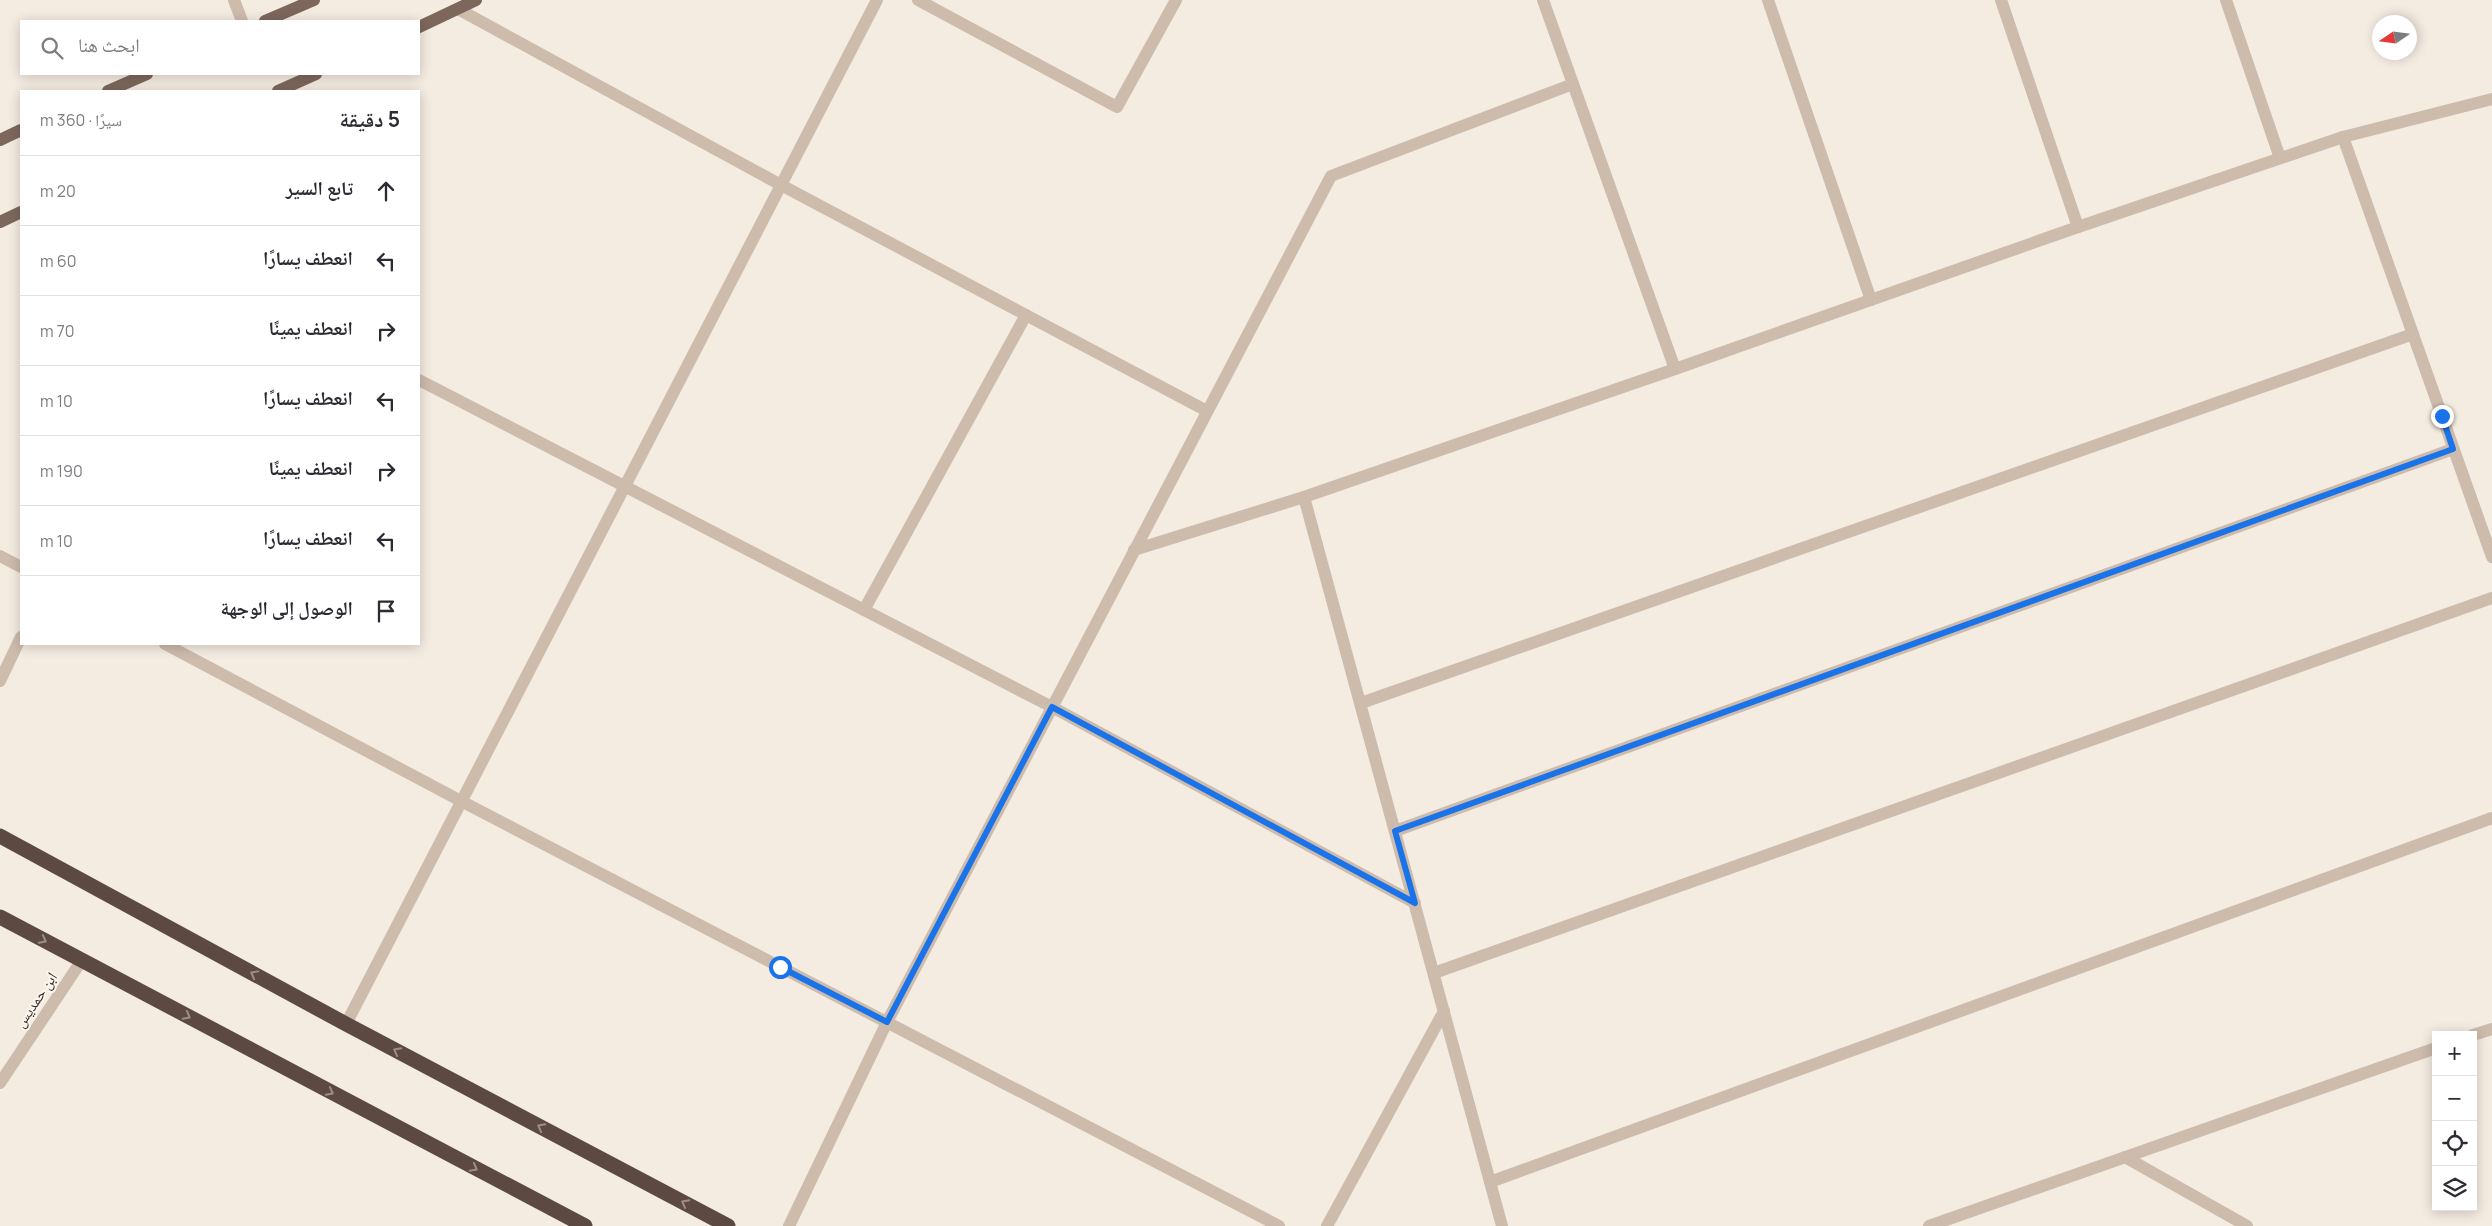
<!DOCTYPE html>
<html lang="ar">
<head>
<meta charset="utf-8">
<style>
  body { margin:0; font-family:Manrope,"Noto Naskh Arabic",sans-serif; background:#f2f2f3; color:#2b2b33; direction:rtl }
  .controls { position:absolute; right:15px; bottom:15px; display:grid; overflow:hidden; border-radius:0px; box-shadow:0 2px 12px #0003 }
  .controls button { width:45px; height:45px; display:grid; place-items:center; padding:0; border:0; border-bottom:1px solid #e1e1e2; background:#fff; color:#2b2b33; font:25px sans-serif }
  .compass { position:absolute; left:2372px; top:15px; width:45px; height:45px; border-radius:50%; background:#fff; box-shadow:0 2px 12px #0003; rotate:257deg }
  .stop { position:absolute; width:15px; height:15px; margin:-11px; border:4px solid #1a73e8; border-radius:50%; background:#fff }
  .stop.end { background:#1a73e8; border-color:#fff; box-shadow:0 1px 5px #0008 }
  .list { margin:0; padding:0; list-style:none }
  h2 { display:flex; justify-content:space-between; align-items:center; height:65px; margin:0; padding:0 20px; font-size:21px }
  h2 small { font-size:16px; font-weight:400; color:#7c7c81 }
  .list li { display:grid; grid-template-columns:32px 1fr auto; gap:15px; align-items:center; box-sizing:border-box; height:70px; padding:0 20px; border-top:1px solid #e1e1e2 }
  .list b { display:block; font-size:19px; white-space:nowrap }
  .list em { font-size:16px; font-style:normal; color:#7c7c81 }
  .icon { flex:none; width:28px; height:28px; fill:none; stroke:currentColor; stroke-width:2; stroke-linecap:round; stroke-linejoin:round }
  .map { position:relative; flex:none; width:2492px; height:1226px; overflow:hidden; direction:ltr }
  .search { position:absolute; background:#fff; box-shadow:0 2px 12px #0003; left:20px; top:20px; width:400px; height:55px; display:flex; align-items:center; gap:12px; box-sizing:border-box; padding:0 18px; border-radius:0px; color:#7c7c81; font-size:19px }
  .panel { position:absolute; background:#fff; box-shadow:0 2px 12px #0003; left:20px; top:90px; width:400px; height:555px; border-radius:0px; direction:rtl }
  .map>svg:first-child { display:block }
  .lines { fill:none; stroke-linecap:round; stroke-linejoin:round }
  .minor { stroke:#cdbbac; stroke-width:12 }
  .major { stroke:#7d675c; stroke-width:12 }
  .highway { stroke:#5c4a42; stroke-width:15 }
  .oneway { stroke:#9c8e87 }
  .route { stroke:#1a73e8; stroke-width:6 }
  .labels { text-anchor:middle; stroke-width:4; stroke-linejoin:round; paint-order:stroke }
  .street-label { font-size:15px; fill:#3b302b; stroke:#fbf5ee }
</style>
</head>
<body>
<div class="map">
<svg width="2492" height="1226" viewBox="0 0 2492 1226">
  <rect width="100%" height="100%" fill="#f4ebe1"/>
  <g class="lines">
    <!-- minor -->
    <g class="minor">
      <path d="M 234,0 L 242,21"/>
      <path d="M 918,0 L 1117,107 L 1176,0"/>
      <path d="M 1543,0 L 1675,369"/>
      <path d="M 1768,0 L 1871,300"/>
      <path d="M 2001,0 L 2078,227"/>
      <path d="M 2226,0 L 2280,158"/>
      <path d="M 458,9 L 781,185 L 1207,411"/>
      <path d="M 2343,137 L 2492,557"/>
      <path d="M 419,380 L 1052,707 L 1415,903"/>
      <path d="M 1304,497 L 1502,1226"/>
      <path d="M 1134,550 L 1304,497 L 1675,369 L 2078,227 L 2343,137 L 2492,99"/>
      <path d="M 0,556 L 21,567"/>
      <path d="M 864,610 L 1026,315"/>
      <path d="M 165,644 L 461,801 L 1279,1226"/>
      <path d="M 0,681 L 21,637"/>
      <path d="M 1361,703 L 2413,334"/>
      <path d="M 1395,831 L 2453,449"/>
      <path d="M 1434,973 L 2492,598"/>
      <path d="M 346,1024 L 877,0"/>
      <path d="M 2473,1035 L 2492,1029"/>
      <path d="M 0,1083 L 82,960"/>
      <path d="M 2125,1157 L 2247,1226"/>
      <path d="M 1490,1182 L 2492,818"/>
      <path d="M 789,1226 L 887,1022 L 1331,176 L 1573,84"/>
      <path d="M 1327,1226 L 1444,1011"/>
      <path d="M 1929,1226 L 2436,1048"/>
    </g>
    <!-- major -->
    <g class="major">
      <path d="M 265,21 L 314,0"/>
      <path d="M 419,27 L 476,0"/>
      <path d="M 108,91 L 147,74"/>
      <path d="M 278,91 L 316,74"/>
      <path d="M 0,140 L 21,130"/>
      <path d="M 0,222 L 21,212"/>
    </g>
    <!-- highway -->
    <g class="highway">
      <path d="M 0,836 L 346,1024 L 728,1226"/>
      <path d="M 0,917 L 585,1226"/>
    </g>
  </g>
  <!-- one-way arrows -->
  <defs><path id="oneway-chevron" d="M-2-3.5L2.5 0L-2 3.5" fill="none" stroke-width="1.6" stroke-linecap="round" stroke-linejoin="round" transform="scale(1.25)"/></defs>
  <g class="oneway">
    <use href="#oneway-chevron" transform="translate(43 940) rotate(28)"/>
    <use href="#oneway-chevron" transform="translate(254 974) rotate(-151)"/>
    <use href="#oneway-chevron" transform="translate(187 1016) rotate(28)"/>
    <use href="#oneway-chevron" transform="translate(397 1051) rotate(-152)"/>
    <use href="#oneway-chevron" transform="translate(330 1092) rotate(28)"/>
    <use href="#oneway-chevron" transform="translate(541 1127) rotate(-152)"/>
    <use href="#oneway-chevron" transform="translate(474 1168) rotate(28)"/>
    <use href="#oneway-chevron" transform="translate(685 1203) rotate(-152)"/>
  </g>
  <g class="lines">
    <!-- route -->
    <path class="route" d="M 780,967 L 887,1022 L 1052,707 L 1415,903 L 1395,831 L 2453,449 L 2442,416"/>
  </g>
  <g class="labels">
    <!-- street labels -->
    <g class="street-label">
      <text transform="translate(36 1000) rotate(-56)" y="5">ابن حمديس</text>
    </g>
  </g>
</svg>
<div class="controls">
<button>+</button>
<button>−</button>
<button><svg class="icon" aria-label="locate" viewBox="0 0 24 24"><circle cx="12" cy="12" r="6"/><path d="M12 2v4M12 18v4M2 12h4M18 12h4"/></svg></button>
<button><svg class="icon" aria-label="layers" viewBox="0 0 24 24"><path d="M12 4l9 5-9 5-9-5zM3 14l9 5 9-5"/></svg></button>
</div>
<svg class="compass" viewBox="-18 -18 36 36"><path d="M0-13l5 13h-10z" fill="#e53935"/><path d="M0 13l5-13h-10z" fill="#7c7c81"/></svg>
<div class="stop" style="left:780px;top:967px"></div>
<div class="stop end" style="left:2442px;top:416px"></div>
<div class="search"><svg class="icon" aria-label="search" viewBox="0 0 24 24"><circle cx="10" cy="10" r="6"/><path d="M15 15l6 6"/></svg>ابحث هنا</div>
<section class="panel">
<h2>5 دقيقة<small>سيرًا · 360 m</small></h2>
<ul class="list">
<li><svg class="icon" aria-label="ahead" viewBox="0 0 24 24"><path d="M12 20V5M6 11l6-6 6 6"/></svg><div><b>تابع السير</b></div><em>20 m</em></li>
<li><svg class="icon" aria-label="left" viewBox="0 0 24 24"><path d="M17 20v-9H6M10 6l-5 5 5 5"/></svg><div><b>انعطف يسارًا</b></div><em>60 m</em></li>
<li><svg class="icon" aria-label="right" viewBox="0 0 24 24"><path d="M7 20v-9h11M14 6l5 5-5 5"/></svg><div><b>انعطف يمينًا</b></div><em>70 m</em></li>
<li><svg class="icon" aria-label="left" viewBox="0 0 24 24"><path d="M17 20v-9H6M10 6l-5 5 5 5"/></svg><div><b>انعطف يسارًا</b></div><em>10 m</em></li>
<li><svg class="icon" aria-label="right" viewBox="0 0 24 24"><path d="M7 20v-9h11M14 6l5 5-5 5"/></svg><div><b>انعطف يمينًا</b></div><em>190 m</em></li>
<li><svg class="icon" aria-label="left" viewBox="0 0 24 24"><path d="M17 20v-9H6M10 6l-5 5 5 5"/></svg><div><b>انعطف يسارًا</b></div><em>10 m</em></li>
<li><svg class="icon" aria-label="arrive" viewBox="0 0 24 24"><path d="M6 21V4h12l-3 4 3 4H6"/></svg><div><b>الوصول إلى الوجهة</b></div></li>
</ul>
</section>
</div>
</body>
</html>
